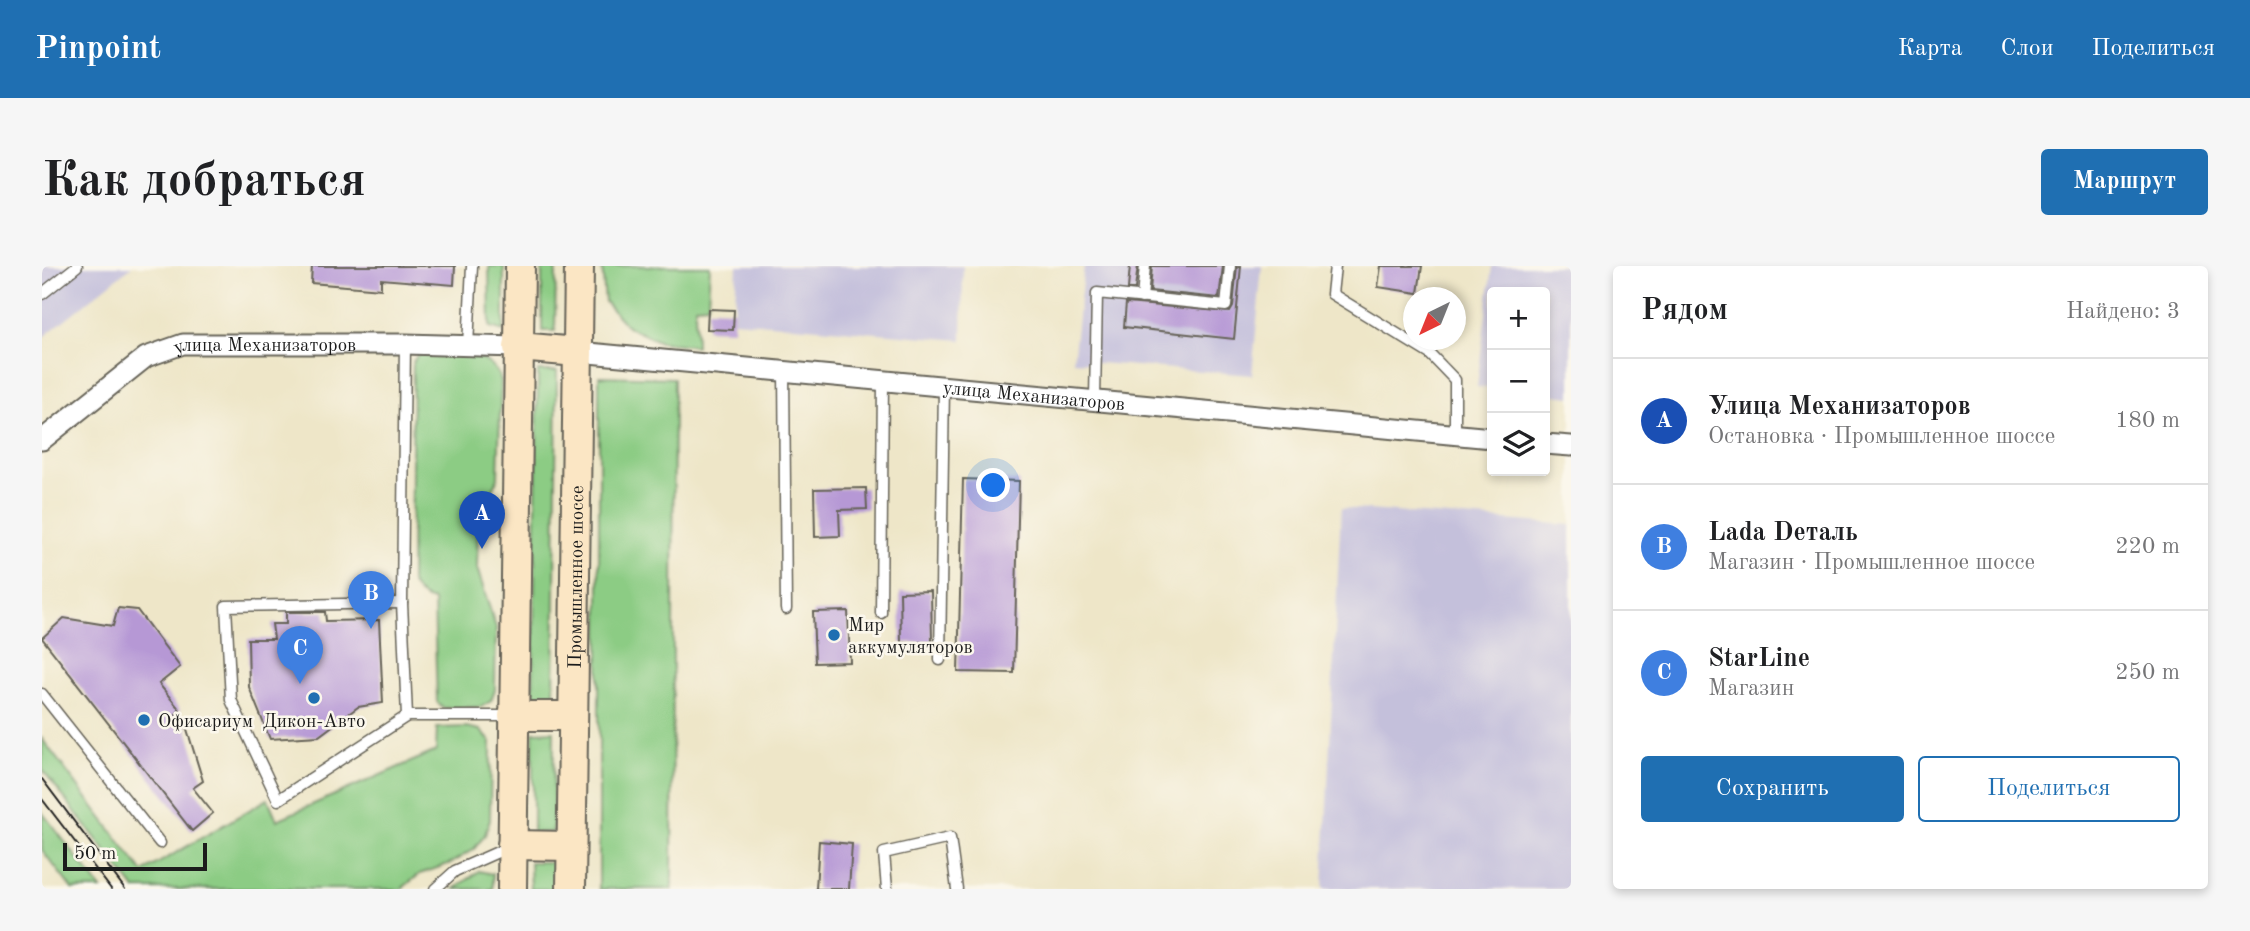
<!DOCTYPE html>
<html lang="ru">
<head>
<meta charset="utf-8">
<style>
  body { margin:0; font-family:"Old Standard TT",serif; background:#f6f6f6; color:#202124 }
  .controls { position:absolute; right:21px; top:21px; display:grid; overflow:hidden; border-radius:7px; box-shadow:0 4px 10px #0003 }
  .controls button { width:63px; height:63px; display:grid; place-items:center; padding:0; border:0; border-bottom:2px solid #e0e0e0; background:#fff; color:#202124; font:35px sans-serif }
  .compass { position:absolute; left:1361px; top:21px; width:63px; height:63px; border-radius:50%; background:#fff; box-shadow:0 4px 10px #0003; rotate:223deg }
  .scale { position:absolute; left:21px; bottom:18px; width:144px; box-sizing:border-box; padding-left:7px; border:4px solid #1c1c1c; border-top:0; font-size:19px; line-height:24px; white-space:nowrap; color:#1c1c1c; -webkit-text-stroke:5px #fbf7ec; paint-order:stroke }
  .you { position:absolute; left:952px; top:220px; width:24px; height:24px; margin:-18px; border:5px solid #fff; border-radius:50%; background:#1a73e8; box-shadow:0 0 0 10px #1a73e833 }
  .badge { display:grid; place-items:center; width:46px; height:46px; border-radius:50%; background:#1f6fb2; color:#fff; font-size:23px; font-weight:700 }
  .pin { position:absolute; translate:-50% -58px; filter:drop-shadow(0 2px 4px #0008) }
  .pin::after { content:''; position:absolute; top:37px; width:24px; height:21px; background:inherit; clip-path:polygon(0 0,100% 0,50% 100%) }
  .list { margin:0; padding:0; list-style:none }
  h2 { display:flex; justify-content:space-between; align-items:center; height:91px; margin:0; padding:0 28px; font-size:30px }
  h2 small { font-size:23px; font-weight:400; color:#757577 }
  .list li { display:grid; grid-template-columns:46px 1fr auto; gap:21px; align-items:center; box-sizing:border-box; height:126px; padding:0 28px; border-top:2px solid #e0e0e0 }
  .list b { display:block; font-size:26px; white-space:nowrap }
  .list p { margin:0; font-size:23px; white-space:nowrap; color:#757577 }
  .list em { font-size:23px; font-style:normal; color:#757577 }
  .actions { display:flex; gap:14px; padding:21px 28px }
  .actions a { flex:1; padding:16px 0; border:2px solid #1f6fb2; border-radius:7px; text-align:center; font-size:24px; color:#1f6fb2 }
  .actions .main { background:#1f6fb2; color:#fff }
  .icon { flex:none; width:38px; height:38px; fill:none; stroke:currentColor; stroke-width:2; stroke-linecap:round; stroke-linejoin:round }
  .map { position:relative; flex:none; width:1529px; height:623px; overflow:hidden; border-radius:7px }
  header { display:flex; align-items:center; gap:42px; box-sizing:border-box; height:98px; padding:0 35px; background:#1f6fb2; color:#fff }
  header strong { font-size:33px }
  nav { display:flex; gap:38px; margin-inline-start:auto; font-size:24px }
  .intro { display:flex; align-items:center; justify-content:space-between; box-sizing:border-box; height:168px; padding:0 42px }
  h1 { margin:0; font-size:49px }
  .button { padding:18px 32px; border-radius:7px; background:#1f6fb2; color:#fff; font-size:24px; font-weight:700 }
  main { display:flex; gap:42px; padding:0 42px }
  aside { flex:1; background:#fff; border-radius:7px; box-shadow:0 4px 10px #0003 }
  .map>svg:first-child { display:block }
  .industrial { fill:#c4c0db }
  .green { fill:#8ccc84; stroke:#547450; stroke-width:2 }
  .building { fill:#b698d5 }
  .lines { fill:none; stroke-linecap:round; stroke-linejoin:round }
  .lane-casing { stroke:#666358; stroke-width:13 }
  .street-casing { stroke:#666358; stroke-width:23 }
  .secondary-casing { stroke:#666358; stroke-width:32 }
  .lane { stroke:#fff; stroke-width:10 }
  .street { stroke:#fff; stroke-width:19 }
  .secondary { stroke:#fbe6c4; stroke-width:28 }
  .tram { stroke:#1c1c1c; stroke-width:2 }
  .poi-dot { fill:#1f6fb2; stroke:#fbf7ec; stroke-width:2.5 }
  .labels { text-anchor:middle; stroke-width:5; stroke-linejoin:round; paint-order:stroke }
  .street-label { font-size:19px; fill:#1c1c1c; stroke:#fbf7ec }
  .poi-label { font-size:19px; fill:#1c1c1c; stroke:#fbf7ec; text-anchor:start }
</style>
</head>
<body>
<header>
<strong>Pinpoint</strong>
<nav><a>Карта</a><a>Слои</a><a>Поделиться</a></nav>
</header>
<div class="intro"><h1>Как добраться</h1><a class="button">Маршрут</a></div>
<main>
<div class="map">
<svg width="1529" height="623" viewBox="0 0 1529 623">
  <rect width="100%" height="100%" fill="#fbf7ec"/>
  <filter id="ink" filterUnits="userSpaceOnUse"><feTurbulence type="fractalNoise" baseFrequency=".0143" numOctaves="2"/><feDisplacementMap in="SourceGraphic" scale="14" xChannelSelector="R" yChannelSelector="G"/><feConvolveMatrix kernelMatrix="1 2 1 2 8 2 1 2 1" color-interpolation-filters="sRGB"/></filter>
  <filter id="wash" filterUnits="userSpaceOnUse"><feTurbulence type="fractalNoise" baseFrequency=".00686" numOctaves="4" result="noise"/><feDisplacementMap in="SourceGraphic" scale="28" xChannelSelector="R" yChannelSelector="G"/><feGaussianBlur stdDeviation="1.57" result="paint"/><feColorMatrix in="noise" values="0 0 0 0 0 0 0 0 0 0 0 0 0 0 0 0 0 1.4 0 .05"/><feComposite in="paint" operator="in"/></filter>
  <g filter="url(#wash)">
    <rect width="100%" height="100%" fill="#eee6c8"/>
    <!-- industrial -->
    <g class="industrial">
      <path d="M 0,0 L 90,0 L 0,72 Z"/>
      <path d="M 695,0 L 921,0 L 920,74 L 692,55 Z"/>
      <path d="M 1042,0 L 1220,0 L 1210,109 L 1031,95 Z"/>
      <path d="M 1450,0 L 1529,0 L 1529,131 L 1503,128 L 1503,26 L 1450,26 L 1450,122 L 1435,121 Z"/>
      <path d="M 1299,242 L 1529,259 L 1529,623 L 1281,623 Z"/>
    </g>
    <!-- green -->
    <g class="green">
      <path d="M 447,0 L 462,0 L 462,65 L 448,61 Z"/>
      <path d="M 500,0 L 514,0 L 513,65 L 500,65 Z"/>
      <path d="M 560,0 L 668,0 L 666,39 L 653,40 L 654,80 L 618,76 L 586,61 L 563,36 Z"/>
      <path d="M 376,88 C 407,89 445,80 459,114 L 456,211 L 436,259 L 435,302 L 454,362 L 453,424 L 449,435 L 439,441 L 400,442 L 395,436 L 392,335 C 379,332 375,327 369,316 L 371,96 Z"/>
      <path d="M 496,105 L 515,105 L 512,436 L 491,436 Z"/>
      <path d="M 557,110 L 632,112 L 630,623 L 557,623 Z"/>
      <path d="M 424,461 L 438,464 L 449,476 L 448,553 L 443,569 L 432,583 L 409,597 L 378,608 L 359,623 L 93,623 L 0,503 L 0,473 L 101,606 L 226,533 L 235,554 L 394,485 L 395,462 Z"/>
      <path d="M 512,465 L 511,566 L 491,567 L 491,466 Z"/>
      <path d="M 0,546 L 59,623 L 30,623 L 0,584 Z"/>
      <path d="M 488,596 L 512,596 L 512,623 L 489,623 Z"/>
      <path d="M 437,605 L 451,608 L 451,623 L 413,623 Z"/>
    </g>
    <g id="blocks">
      <!-- building -->
      <g class="building">
        <path d="M 270,0 L 413,0 L 412,19 L 339,13 L 339,23 L 269,17 Z"/>
        <path d="M 1088,0 L 1096,0 L 1093,23 L 1086,23 Z"/>
        <path d="M 1110,0 L 1181,0 L 1177,32 L 1108,25 Z"/>
        <path d="M 1195,0 L 1199,0 L 1192,73 L 1082,61 L 1084,37 L 1188,46 L 1191,41 Z"/>
        <path d="M 1339,0 L 1380,0 L 1376,27 L 1336,21 Z"/>
        <path d="M 666,43 L 692,44 L 691,64 L 665,63 Z"/>
        <path d="M 921,213 L 977,215 L 972,407 L 916,406 Z"/>
        <path d="M 824,222 L 825,243 L 797,244 L 798,270 L 773,271 L 772,223 Z"/>
        <path d="M 889,325 L 890,376 L 859,377 L 858,326 Z"/>
        <path d="M 76,342 L 95,344 L 138,401 L 117,418 L 138,444 L 134,448 L 144,460 L 161,515 L 151,522 L 171,547 L 150,565 L 0,372 L 22,352 L 71,360 Z"/>
        <path d="M 806,345 L 808,396 L 773,397 L 771,346 Z"/>
        <path d="M 244,346 L 283,346 L 284,355 L 337,354 L 341,437 L 316,441 L 277,470 L 228,473 L 207,421 L 206,373 L 232,373 L 230,358 L 244,358 Z"/>
        <path d="M 777,575 L 810,578 L 807,623 L 774,623 Z"/>
      </g>
    </g>
  </g>
  <g filter="url(#ink)">
    <use href="#blocks" fill-opacity="0" stroke="#666358" stroke-width="2"/>
    <g class="lines">
      <!-- lane casing -->
      <g class="lane-casing">
        <g id="lane">
          <path d="M 1293,0 L 1290,28 L 1388,88 L 1413,114 L 1413,169"/>
          <path d="M 0,28 L 35,0"/>
          <path d="M 1100,32 L 1103,0"/>
          <path d="M 363,78 L 360,337 L 365,450 L 468,450"/>
          <path d="M 426,80 L 430,0"/>
          <path d="M 742,104 L 744,343"/>
          <path d="M 1053,133 L 1055,27 L 1184,40 L 1188,0"/>
          <path d="M 360,337 L 184,340 L 189,434 L 236,534 L 365,450"/>
          <path d="M 839,347 L 841,114"/>
          <path d="M 898,394 L 902,120"/>
          <path d="M 0,428 L 118,577"/>
          <path d="M 393,623 L 413,605 L 467,581"/>
          <path d="M 845,623 L 842,587 L 908,572 L 915,623"/>
        </g>
      </g>
      <!-- street casing -->
      <g class="street-casing">
        <g id="street">
          <path id="s1" d="M 536,86 L 1450,172"/>
          <path id="s2" d="M 0,174 L 104,91 L 141,78 L 363,78 L 476,81"/>
          <path d="M 1503,178 L 1529,180"/>
        </g>
      </g>
      <!-- secondary casing -->
      <g class="secondary-casing">
        <g id="secondary">
          <path d="M 476,81 L 536,86"/>
          <path d="M 471,450 L 530,450"/>
          <path d="M 470,579 L 528,580"/>
          <path d="M 470,623 L 478,0"/>
          <path id="s3" d="M 529,623 L 537,0"/>
        </g>
      </g>
      <!-- lane -->
      <use href="#lane" class="lane"/>
      <!-- street -->
      <use href="#street" class="street"/>
      <!-- secondary -->
      <use href="#secondary" class="secondary"/>
      <!-- tram -->
      <g class="tram">
        <path d="M 0,513 L 83,623"/>
        <path d="M 0,533 L 69,623"/>
      </g>
    </g>
  </g>
  <!-- markers -->
  <g class="poi-dot">
    <circle cx="792" cy="369" r="7"/>
    <circle cx="272" cy="432" r="7"/>
    <circle cx="102" cy="454" r="7"/>
  </g>
  <g class="labels">
    <!-- street labels -->
    <g class="street-label">
      <text dy="7" stroke="none"><textPath href="#s2" startOffset="254">улица Механизаторов</textPath></text>
      <text dy="7" stroke="none"><textPath href="#s1" startOffset="458">улица Механизаторов</textPath></text>
      <text dy="7" stroke="none"><textPath href="#s3" startOffset="312">Промышленное шоссе</textPath></text>
    </g>
    <!-- poi labels -->
    <g class="poi-label">
      <text x="806" y="365">Мир<tspan x="806" dy="22">аккумуляторов</tspan></text>
      <text x="116" y="461">Офисариум</text>
      <text x="272" y="461" text-anchor="middle">Дикон-Авто</text>
    </g>
  </g>
</svg>
<div class="controls">
<button>+</button>
<button>−</button>
<button><svg class="icon" aria-label="layers" viewBox="0 0 24 24"><path d="M12 4l9 5-9 5-9-5zM3 14l9 5 9-5"/></svg></button>
</div>
<svg class="compass" viewBox="-18 -18 36 36"><path d="M0-13l5 13h-10z" fill="#e53935"/><path d="M0 13l5-13h-10z" fill="#757577"/></svg>
<div class="scale">50 m</div>
<div class="you"></div>
<div class="pin badge" style="left:440px;top:283px;background:#1a4fb4">A</div>
<div class="pin badge" style="left:329px;top:363px;background:#3f7fe0">B</div>
<div class="pin badge" style="left:258px;top:418px;background:#3f7fe0">C</div>
</div>
<aside>
<h2>Рядом<small>Найдено: 3</small></h2>
<ul class="list">
<li><span class="badge" style="background:#1a4fb4">A</span><div><b>Улица Механизаторов</b><p>Остановка · Промышленное шоссе</p></div><em>180 m</em></li>
<li><span class="badge" style="background:#3f7fe0">B</span><div><b>Lada Dеталь</b><p>Магазин · Промышленное шоссе</p></div><em>220 m</em></li>
<li><span class="badge" style="background:#3f7fe0">C</span><div><b>StarLine</b><p>Магазин</p></div><em>250 m</em></li>
</ul>
<div class="actions"><a class="main">Сохранить</a><a>Поделиться</a></div>
</aside>
</main>
</body>
</html>
